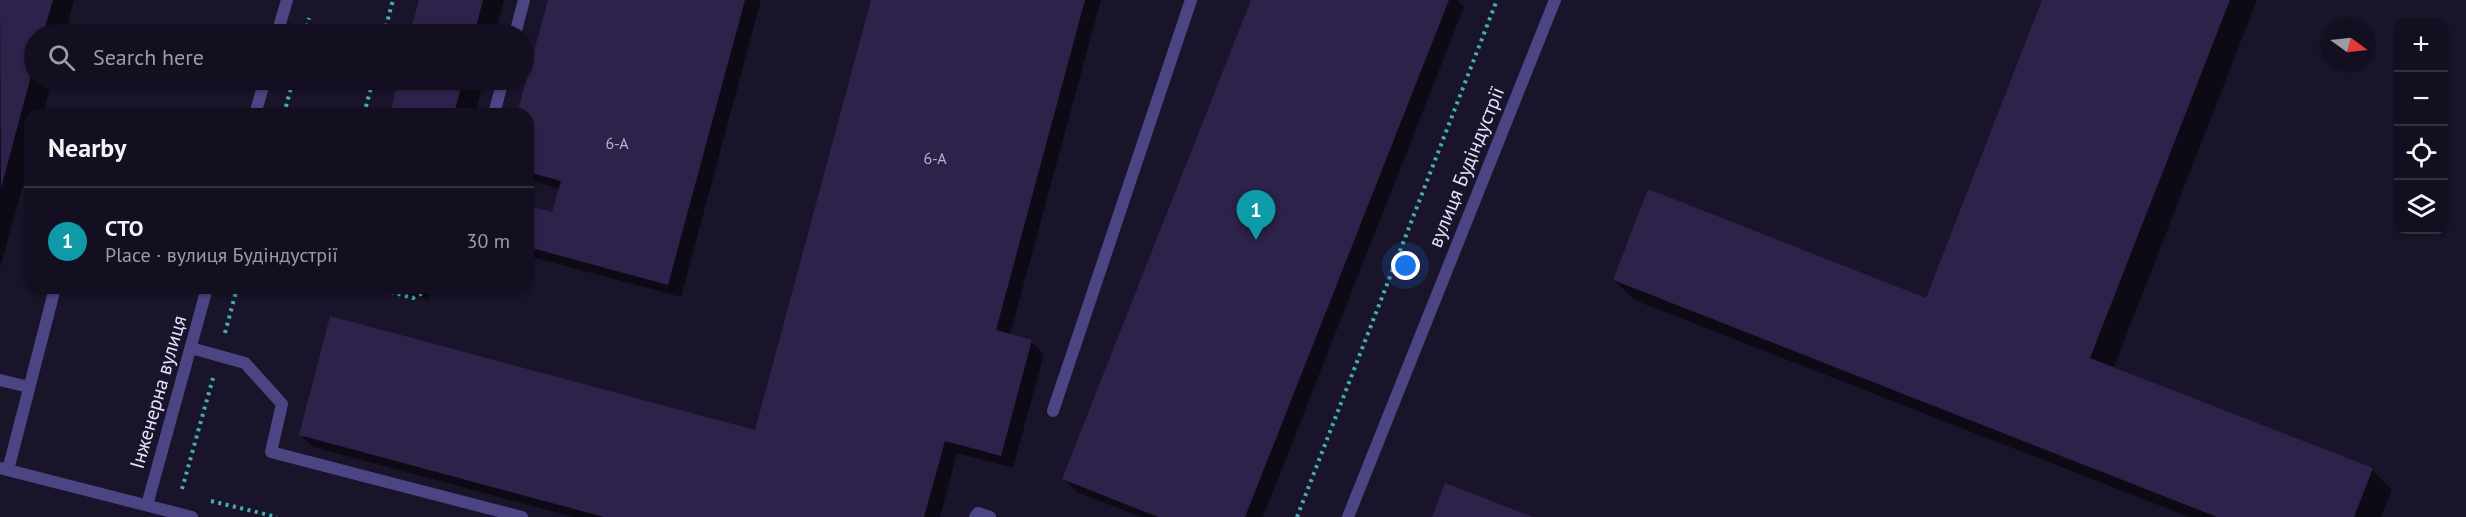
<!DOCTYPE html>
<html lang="en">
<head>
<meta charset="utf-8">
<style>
  body { margin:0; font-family:"PT Sans",sans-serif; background:#1d1829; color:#f1f3f6 }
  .controls { position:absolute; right:18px; top:18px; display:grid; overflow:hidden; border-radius:12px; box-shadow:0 2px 4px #0004 }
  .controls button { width:54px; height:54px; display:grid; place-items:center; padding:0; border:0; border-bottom:2px solid #332f3e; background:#140f20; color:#f1f3f6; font:30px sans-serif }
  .compass { position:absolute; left:2322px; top:18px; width:54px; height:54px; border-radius:50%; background:#140f20; box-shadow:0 2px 4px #0004; rotate:105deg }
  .you { position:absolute; left:1406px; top:266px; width:21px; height:21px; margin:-15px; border:4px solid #fff; border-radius:50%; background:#1a73e8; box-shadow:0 0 0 9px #1a73e833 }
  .badge { display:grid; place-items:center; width:39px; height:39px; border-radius:50%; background:#22c4e7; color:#fff; font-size:20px; font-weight:700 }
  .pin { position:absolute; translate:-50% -50px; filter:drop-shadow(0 2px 3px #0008) }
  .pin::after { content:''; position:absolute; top:32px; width:21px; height:18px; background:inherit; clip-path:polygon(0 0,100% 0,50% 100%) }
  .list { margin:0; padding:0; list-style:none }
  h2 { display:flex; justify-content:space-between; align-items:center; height:78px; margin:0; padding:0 24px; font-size:26px }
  h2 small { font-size:20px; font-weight:400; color:#9d9ca5 }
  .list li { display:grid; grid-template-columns:39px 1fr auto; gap:18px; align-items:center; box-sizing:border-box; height:108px; padding:0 24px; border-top:2px solid #332f3e }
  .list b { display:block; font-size:22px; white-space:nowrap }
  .list p { margin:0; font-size:20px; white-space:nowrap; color:#9d9ca5 }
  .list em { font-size:20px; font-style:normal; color:#9d9ca5 }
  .icon { flex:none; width:33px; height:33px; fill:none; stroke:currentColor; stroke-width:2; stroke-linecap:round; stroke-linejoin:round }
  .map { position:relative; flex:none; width:2466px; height:517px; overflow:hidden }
  .search { position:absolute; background:#140f20; box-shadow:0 2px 4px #0004; left:24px; top:24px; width:510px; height:66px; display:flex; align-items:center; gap:15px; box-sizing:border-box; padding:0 21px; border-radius:33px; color:#9d9ca5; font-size:22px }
  .panel { position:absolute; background:#140f20; box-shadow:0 2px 4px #0004; left:24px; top:108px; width:510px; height:186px; border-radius:18px }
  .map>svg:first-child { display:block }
  .shadow { fill:#0007 }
  .building { fill:#2d224a }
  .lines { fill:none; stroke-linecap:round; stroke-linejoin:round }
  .path { stroke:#3fb0b2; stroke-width:4; stroke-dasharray:3 4.5; stroke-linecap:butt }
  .service { stroke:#4c4584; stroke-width:12 }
  .minor { stroke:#4c4584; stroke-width:12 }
  .labels { text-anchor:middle; stroke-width:4.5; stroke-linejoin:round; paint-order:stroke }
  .number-label { font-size:16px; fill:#b8b1d0 }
  .street-label { font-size:20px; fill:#e6e1fc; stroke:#1a142a }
</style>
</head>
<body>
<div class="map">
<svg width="2466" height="517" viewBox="0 0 2466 517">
  <rect width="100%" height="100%" fill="#1a142a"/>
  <!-- shadow -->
  <g class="shadow">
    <path d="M 0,0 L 74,0 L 65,34 L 34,34 L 34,80 L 52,80 L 43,114 L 30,114 L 30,160 L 0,268 Z"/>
    <path d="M 420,0 L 504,0 L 495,34 L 411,34 Z"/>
    <path d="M 549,0 L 761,0 L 681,297 L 528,256 L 528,207 L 553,214 L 560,189 L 528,180 L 528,114 L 519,114 Z"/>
    <path d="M 872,0 L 1101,0 L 1010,335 L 1031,341 L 1044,354 L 1013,468 L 957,453 L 940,517 L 573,517 L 313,447 L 300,434 L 756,432 Z"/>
    <path d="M 1253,0 L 1457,0 L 1464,7 L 1263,517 L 1141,517 L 1077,492 L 1064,479 Z"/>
    <path d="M 2044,0 L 2257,0 L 2114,367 L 2372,470 L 2392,490 L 2381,517 L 2189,517 L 1634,300 L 1614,280 L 1926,300 Z"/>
    <path d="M 400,80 L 484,80 L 475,114 L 391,114 Z"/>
    <path d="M 380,288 L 432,288 L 428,300 Z"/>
  </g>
  <!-- building -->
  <g class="building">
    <path d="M 0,0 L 53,0 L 43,34 L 34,34 L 34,65 L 1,188 Z"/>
    <path d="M 419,0 L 483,0 L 474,34 L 410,34 Z"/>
    <path d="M 548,0 L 745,0 L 668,285 L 528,247 L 528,206 L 552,212 L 561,181 L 528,172 L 528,114 L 517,114 Z"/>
    <path d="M 871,0 L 1085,0 L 996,330 L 1032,340 L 1001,456 L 945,441 L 924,517 L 604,517 L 299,435 L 330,316 L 755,430 Z"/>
    <path d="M 1251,0 L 1449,0 L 1245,517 L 1158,517 L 1062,479 Z"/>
    <path d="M 2042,0 L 2230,0 L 2090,358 L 2373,468 L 2354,517 L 2217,517 L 1613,280 L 1648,189 L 1926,298 Z"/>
    <path d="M 398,80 L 463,80 L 454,114 L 390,114 Z"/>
    <path d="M 1445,483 L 1533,517 L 1432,517 Z"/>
  </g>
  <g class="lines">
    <!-- path -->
    <g class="path">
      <path d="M 305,34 L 309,18"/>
      <path d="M 384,34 L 393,0"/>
      <path d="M 284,114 L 293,80"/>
      <path d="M 364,114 L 373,80"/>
      <path d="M 376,288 L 413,298 L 432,288"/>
      <path d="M 225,333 L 237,288"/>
      <path d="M 182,489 L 213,378"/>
      <path d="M 211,501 L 277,517"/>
      <path d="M 1297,517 L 1497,0"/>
    </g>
    <!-- service -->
    <g class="service">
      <path d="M 515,34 L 524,0"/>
      <path d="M 494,114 L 503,80"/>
      <path d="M 191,348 L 245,363 L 282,404 L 271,452 L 522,517"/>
      <path d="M 0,380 L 29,387"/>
      <path d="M 1053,411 L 1191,0"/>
      <path d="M 8,470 L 55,288"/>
      <path d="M 975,517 L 978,513 L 990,517"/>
    </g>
    <!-- minor -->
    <g class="minor">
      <path d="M 277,34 L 287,0"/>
      <path d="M 255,114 L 265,80"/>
      <path d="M 0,468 L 192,517"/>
      <path d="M 147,505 L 207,288"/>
      <path d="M 1348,517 L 1555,0"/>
    </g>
  </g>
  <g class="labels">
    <!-- number labels -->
    <g class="number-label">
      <text x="617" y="149">6-А</text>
      <text x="935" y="164">6-А</text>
    </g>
    <!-- street labels -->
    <g class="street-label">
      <text transform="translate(1466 167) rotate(-68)" y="7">вулиця Будіндустрії</text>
      <text transform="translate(158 392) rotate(-74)" y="7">Інженерна вулиця</text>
    </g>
  </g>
</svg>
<div class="controls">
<button>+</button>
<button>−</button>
<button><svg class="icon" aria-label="locate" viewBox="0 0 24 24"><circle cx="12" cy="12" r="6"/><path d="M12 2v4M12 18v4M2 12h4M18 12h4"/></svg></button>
<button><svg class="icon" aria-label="layers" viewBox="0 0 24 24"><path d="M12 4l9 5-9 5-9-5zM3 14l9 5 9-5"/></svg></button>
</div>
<svg class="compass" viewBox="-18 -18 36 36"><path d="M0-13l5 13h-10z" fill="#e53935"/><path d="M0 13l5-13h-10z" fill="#9d9ca5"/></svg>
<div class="you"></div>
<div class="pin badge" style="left:1256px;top:240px;background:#0f9aa8">1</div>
<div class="search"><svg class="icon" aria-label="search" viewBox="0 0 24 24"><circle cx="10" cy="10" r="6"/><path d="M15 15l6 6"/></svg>Search here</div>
<section class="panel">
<h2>Nearby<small></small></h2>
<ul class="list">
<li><span class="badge" style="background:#0f9aa8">1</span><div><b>СТО</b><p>Place · вулиця Будіндустрії</p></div><em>30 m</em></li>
</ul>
</section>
</div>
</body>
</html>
